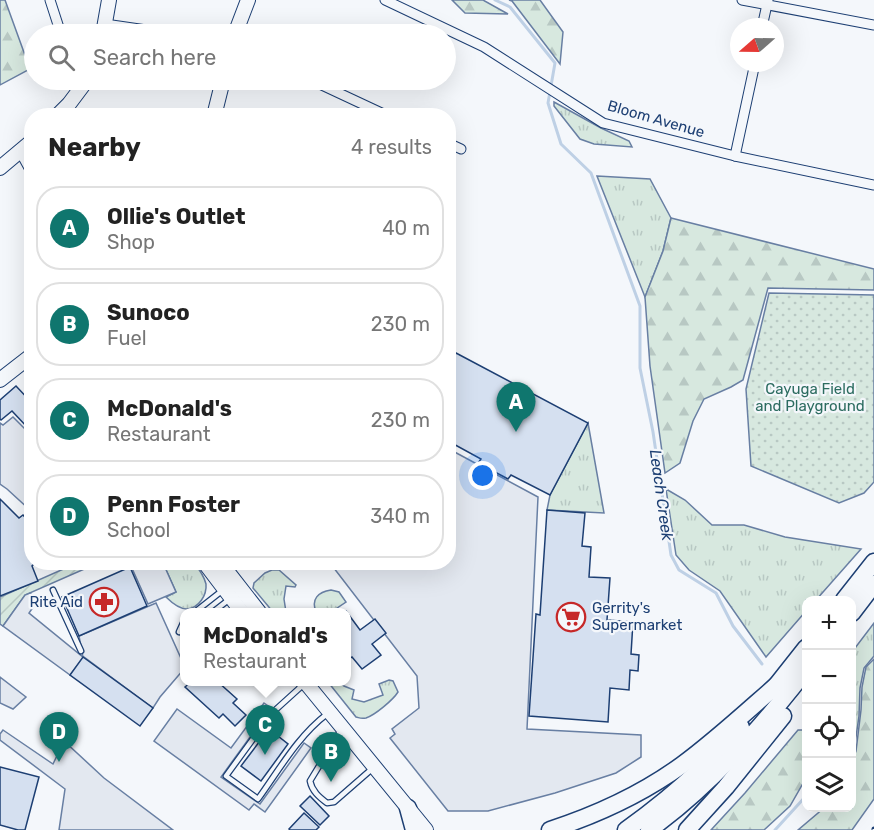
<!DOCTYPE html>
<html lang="en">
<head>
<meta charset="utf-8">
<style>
  body { margin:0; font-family:Rubik,sans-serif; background:#f2f2f2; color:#222 }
  .controls { position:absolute; right:18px; bottom:18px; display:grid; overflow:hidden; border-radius:12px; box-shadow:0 6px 24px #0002 }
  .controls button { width:54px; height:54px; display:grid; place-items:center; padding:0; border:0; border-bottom:2px solid #e0e0e0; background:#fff; color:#222; font:30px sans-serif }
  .compass { position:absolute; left:730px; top:18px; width:54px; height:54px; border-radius:50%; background:#fff; box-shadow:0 6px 24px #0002; rotate:250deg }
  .you { position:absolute; left:483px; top:476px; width:21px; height:21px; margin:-15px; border:4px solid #fff; border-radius:50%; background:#1a73e8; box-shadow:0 0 0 9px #1a73e833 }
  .badge { display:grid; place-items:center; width:39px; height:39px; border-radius:50%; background:#0f766e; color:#fff; font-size:20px; font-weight:700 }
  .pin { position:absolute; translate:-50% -50px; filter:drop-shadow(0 2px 3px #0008) }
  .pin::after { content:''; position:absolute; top:32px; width:21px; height:18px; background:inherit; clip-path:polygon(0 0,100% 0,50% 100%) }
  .popup { position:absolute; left:180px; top:608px; width:171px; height:78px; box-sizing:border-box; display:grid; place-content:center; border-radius:12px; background:#fff; filter:drop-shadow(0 2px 4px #0005); font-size:20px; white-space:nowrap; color:#767676 }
  .popup b { font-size:22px; color:#222 }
  .popup::after { content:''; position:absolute; left:50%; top:100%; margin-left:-12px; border:12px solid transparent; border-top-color:#fff }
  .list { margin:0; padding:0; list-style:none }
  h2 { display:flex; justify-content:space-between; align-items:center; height:78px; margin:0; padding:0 24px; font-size:26px }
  h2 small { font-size:20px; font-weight:400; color:#767676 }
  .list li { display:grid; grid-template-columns:39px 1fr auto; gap:18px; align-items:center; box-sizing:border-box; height:84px; margin:0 12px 12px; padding:0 12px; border:2px solid #e0e0e0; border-radius:24px }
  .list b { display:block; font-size:22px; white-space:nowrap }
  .list p { margin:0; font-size:20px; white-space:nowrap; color:#767676 }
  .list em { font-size:20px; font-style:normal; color:#767676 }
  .icon { flex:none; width:33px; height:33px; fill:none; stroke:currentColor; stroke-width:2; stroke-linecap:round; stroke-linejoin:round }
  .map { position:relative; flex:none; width:874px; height:830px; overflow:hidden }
  .search { position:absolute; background:#fff; box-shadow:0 6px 24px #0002; left:24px; top:24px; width:432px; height:66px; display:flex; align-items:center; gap:15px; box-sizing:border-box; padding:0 21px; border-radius:33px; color:#767676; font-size:22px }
  .panel { position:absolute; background:#fff; box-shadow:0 6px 24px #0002; left:24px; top:108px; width:432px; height:462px; border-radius:24px }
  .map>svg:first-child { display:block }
  .grass { fill:url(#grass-tufts); stroke:#687fa3; stroke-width:1.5 }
  .forest { fill:url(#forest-firs); stroke:#687fa3; stroke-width:1.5 }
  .park { fill:url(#park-dots); stroke:#687fa3; stroke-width:1.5 }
  .garden { fill:url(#garden-furrows); stroke:#687fa3; stroke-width:1.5 }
  .parking { fill:#e3e8f0; stroke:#687fa3; stroke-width:1.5 }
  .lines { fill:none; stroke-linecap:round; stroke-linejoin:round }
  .stream { stroke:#bed0e5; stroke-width:3 }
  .building { fill:#d5e0f0; stroke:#1d3f73; stroke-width:1.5 }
  .lane-casing { stroke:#1d3f73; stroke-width:7 }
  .street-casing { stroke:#1d3f73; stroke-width:11 }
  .secondary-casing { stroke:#1d3f73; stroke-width:16 }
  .highway-casing { stroke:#1d3f73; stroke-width:19 }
  .lane { stroke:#f4f7fb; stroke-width:4.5 }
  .street { stroke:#f4f7fb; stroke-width:9 }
  .secondary { stroke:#f4f7fb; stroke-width:14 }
  .highway { stroke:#f4f7fb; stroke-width:16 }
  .rail-casing { stroke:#1d3f73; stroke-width:5 }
  .rail { stroke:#f4f7fb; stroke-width:3; stroke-dasharray:9; stroke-linecap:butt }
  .labels { text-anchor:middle; stroke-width:4.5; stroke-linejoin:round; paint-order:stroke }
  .street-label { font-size:15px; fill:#1d3f73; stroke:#f4f7fb }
  .park-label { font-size:15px; fill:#2c6c60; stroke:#f4f7fb }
  .poi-label { font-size:15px; fill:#1d3f73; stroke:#f4f7fb; text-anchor:end }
  .water-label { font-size:16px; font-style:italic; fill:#1d3f73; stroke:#f4f7fb }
</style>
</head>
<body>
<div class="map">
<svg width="874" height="830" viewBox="0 0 874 830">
  <defs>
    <pattern id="grass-tufts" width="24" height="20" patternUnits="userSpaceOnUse" patternTransform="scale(1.5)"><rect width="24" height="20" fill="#d7e8df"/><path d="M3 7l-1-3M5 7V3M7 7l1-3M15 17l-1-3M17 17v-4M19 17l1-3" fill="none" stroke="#b8c8c3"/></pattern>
    <pattern id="forest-firs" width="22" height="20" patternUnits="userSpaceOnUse" patternTransform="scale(1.5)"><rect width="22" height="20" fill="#d7e8df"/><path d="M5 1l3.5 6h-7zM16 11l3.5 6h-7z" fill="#b8c8c3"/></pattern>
    <pattern id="park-dots" width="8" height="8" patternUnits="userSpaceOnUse" patternTransform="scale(1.5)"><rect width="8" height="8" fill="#d7e8df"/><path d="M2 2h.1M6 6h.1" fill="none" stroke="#b8c8c3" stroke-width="1.8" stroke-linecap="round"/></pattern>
    <pattern id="garden-furrows" width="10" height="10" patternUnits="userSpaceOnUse" patternTransform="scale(1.5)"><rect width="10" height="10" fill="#d7e8df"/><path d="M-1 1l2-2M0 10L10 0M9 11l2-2" fill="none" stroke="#b8c8c3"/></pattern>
  </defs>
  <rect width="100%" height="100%" fill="#f4f7fb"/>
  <!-- grass -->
  <g class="grass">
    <path d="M 554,102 L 601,128 L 629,141 L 632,147 L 594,144 L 580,139 L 554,106 Z"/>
    <path d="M 597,176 L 650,179 L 671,218 L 663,251 L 645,297 Z"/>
    <path d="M 588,423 L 604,513 L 547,510 L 550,495 Z"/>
    <path d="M 666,489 L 685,500 L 712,525 L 744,525 L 785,537 L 861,549 L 816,600 L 806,600 L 806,611 L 766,657 L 720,591 L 689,570 L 676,555 Z"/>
    <path d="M 163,563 L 194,563 C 199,569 204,576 206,584 C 207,595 199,608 187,609 C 179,609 171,602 166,597 L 176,592 Z"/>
    <path d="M 272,570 L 279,570 L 296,585 L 295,587 L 286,586 L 284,599 L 286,612 L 273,612 L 253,588 L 254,583 L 265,573 Z"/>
    <path d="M 331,590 L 339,592 L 346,602 L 331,612 L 316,612 C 311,599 318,592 331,590 Z"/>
    <path d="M 874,623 L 874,656 L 864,668 L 860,688 L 859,716 L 854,751 L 852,757 L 852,652 Z"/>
    <path d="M 389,680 L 393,681 L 398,692 C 393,700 375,715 366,718 C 361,719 360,718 356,717 L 328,682 L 339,682 L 344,686 L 354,690 L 352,699 L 364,702 L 383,695 L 379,684 Z"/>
  </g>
  <!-- forest -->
  <g class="forest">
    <path d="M 0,0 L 5,0 L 30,69 L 0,85 Z"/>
    <path d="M 452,0 L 483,0 L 508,14 L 465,13 Z"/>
    <path d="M 509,0 L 540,0 L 563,32 L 560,64 L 512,1 Z"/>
    <path d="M 671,218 L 874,269 L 874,290 L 768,288 L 743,380 L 731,387 L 704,399 L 693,421 L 680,463 L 665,473 L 650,366 L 645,297 L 663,251 Z"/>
    <path d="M 874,659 L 874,799 L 852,830 L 798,830 L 824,808 L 852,808 L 852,761 L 856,751 L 861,710 L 862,687 L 866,667 Z"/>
    <path d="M 798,730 L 806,730 L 806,778 L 790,806 L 764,830 L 711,830 L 745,793 Z"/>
  </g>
  <!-- park -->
  <path class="park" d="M 769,293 L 874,295 L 874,482 L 864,493 L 839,503 L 751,466 L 746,389 Z"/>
  <!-- garden -->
  <path class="garden" d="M 77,563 L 98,563 L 25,595 L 3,626 L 0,624 L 0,597 Z"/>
  <!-- parking -->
  <g class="parking">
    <path d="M 13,417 L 28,432 L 31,429 L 31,511 L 7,489 L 0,484 L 0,423 L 3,425 Z"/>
    <path d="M 449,449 L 538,497 L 527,729 L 641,735 L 641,757 L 616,773 L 555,793 L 488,811 L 448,811 L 390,738 L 395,734 L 392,729 L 419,708 L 417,676 L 330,563 L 448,562 Z"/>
    <path d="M 137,563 L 163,563 L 176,592 L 148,604 L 131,566 Z"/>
    <path d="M 30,593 L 38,600 L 29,613 L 83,657 L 79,636 L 156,603 L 184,665 L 184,669 L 160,697 L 153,708 L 84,657 L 70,675 L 3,626 L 25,595 Z"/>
    <path d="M 0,677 L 26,697 L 13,709 L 0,703 Z"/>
    <path d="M 264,703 L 271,708 L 221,777 L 260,804 L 304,743 L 311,748 L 265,812 L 254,804 L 249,810 L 154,741 L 177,709 L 231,748 Z"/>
    <path d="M 3,730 L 53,764 L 64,741 L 104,778 L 173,830 L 59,830 L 65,789 L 0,740 L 0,734 Z"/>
  </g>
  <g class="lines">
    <!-- stream -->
    <g class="stream">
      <path d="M 495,0 L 510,7 L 555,63 L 548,103 L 561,144 L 591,173 L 640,306 L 640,368 L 653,432 L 671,555 L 679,570 L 716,593 L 733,626 L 762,664"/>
      <path d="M 775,830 L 806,796"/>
    </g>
  </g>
  <!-- building -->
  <g class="building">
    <path d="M 456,353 L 588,423 L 550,495 L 511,475 L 508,479 L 478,463 L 481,459 L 448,441 L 448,367 Z"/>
    <path d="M 16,386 L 32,403 L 32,425 L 28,428 L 12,411 L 1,420 L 0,419 L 0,400 Z"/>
    <path d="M 0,499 L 19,518 L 23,515 L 32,525 L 32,562 L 36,562 L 32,566 L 38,581 L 0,596 Z"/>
    <path d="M 547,510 L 585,513 L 582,546 L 591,547 L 589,577 L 610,578 L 607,620 L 633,622 L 631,654 L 639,655 L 638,671 L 630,670 L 629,690 L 610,688 L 608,722 L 529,716 L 536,614 L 540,615 Z"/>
    <path d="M 130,567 L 147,606 L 79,636 L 62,597 Z"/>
    <path d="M 346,611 L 360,630 L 375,619 L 386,633 L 372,644 L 381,655 L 362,669 L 352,657 L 346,661 L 346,612 L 344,612 Z"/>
    <path d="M 83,657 L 153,708 L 140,726 L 70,675 Z"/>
    <path d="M 191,682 L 218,682 L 237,699 L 233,703 L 246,715 L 235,726 L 223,714 L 219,718 L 185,687 Z"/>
    <path d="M 269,729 L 288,744 L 261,781 L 241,766 Z"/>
    <path d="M 0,767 L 39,777 L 25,830 L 18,830 L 0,825 Z"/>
    <path d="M 310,796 L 329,816 L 320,825 L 300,806 Z"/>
    <path d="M 304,813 L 319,827 L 316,830 L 290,830 L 289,829 Z"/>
  </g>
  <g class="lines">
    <!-- lane casing -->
    <g class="lane-casing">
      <g id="lane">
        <path d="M 31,378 L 32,378"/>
        <path d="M 53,590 L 81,651"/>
        <path d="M 195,612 L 223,590"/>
        <path d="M 213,612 L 231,598"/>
        <path d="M 179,632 L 184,621"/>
        <path d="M 304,684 L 272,713 L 226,776 L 258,799 C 279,770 298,736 327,714"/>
        <path d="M 341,730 L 310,781 C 312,791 319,797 327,803 L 334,802 L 373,768"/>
      </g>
    </g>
    <!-- street casing -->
    <g class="street-casing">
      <g id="street">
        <path d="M 50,0 L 61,34"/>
        <path d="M 385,0 L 484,47 L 603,123 L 735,156 L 874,185"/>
        <path d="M 742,0 L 874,25"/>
        <path d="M 105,24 L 174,34"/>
        <path d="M 762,27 L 768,0"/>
        <path d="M 311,80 L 388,116"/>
        <path d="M 448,143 L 461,149"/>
        <path d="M 735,156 L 755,63"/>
      </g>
    </g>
    <!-- secondary casing -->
    <g class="secondary-casing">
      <g id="secondary">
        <path d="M 103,34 L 109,0"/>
        <path d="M 235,34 L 248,0"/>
        <path d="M 57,116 L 69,104 L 87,80"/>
        <path d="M 214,116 L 223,80"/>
        <path d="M 22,150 L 32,168"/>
        <path d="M 0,168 L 32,141"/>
        <path d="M 0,380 L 32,355"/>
        <path d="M 204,562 L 242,612"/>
        <path d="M 220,562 L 259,612"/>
        <path d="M 303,682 L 306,683 L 426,830"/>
      </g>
    </g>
    <!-- highway casing -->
    <g class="highway-casing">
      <g id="highway">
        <path d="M 844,600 L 874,562"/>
        <path d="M 852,613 L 874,584"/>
        <path d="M 772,691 L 806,648"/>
        <path d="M 408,808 L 414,830"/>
        <path d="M 550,830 C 596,815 642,794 682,765 C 716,740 747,711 778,684"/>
        <path d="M 626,830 C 668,800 707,766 741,727"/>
        <path d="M 649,830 C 710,786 760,729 806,670"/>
        <path d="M 687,830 L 726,787 L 783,716"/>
      </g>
    </g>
    <!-- lane -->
    <use href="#lane" class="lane"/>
    <!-- street -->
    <use href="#street" class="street"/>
    <!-- secondary -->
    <use href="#secondary" class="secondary"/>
    <!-- highway -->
    <use href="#highway" class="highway"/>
    <!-- rail casing -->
    <g class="rail-casing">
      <path id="rail" d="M 874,830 L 874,829"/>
    </g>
    <!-- rail -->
    <use href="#rail" class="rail"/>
  </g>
  <!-- icons -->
  <defs>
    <g id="pharmacy-ring" transform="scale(1.5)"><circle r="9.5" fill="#f4f7fb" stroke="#c62828" stroke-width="1.5"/><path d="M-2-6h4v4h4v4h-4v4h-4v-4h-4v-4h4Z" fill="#c62828"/></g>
    <g id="supermarket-ring" transform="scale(1.5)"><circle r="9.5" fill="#f4f7fb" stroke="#c62828" stroke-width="1.5"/><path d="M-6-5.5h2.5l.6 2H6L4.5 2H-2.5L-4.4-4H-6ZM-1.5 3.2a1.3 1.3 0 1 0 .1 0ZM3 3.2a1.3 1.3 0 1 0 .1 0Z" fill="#c62828"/></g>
  </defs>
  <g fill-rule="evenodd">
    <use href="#pharmacy-ring" x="104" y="602"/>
    <use href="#supermarket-ring" x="571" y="617"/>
  </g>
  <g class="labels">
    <!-- street labels -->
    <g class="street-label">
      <text transform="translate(656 119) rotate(16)" y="5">Bloom Avenue</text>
    </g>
    <!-- park labels -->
    <g class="park-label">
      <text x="810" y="394">Cayuga Field<tspan x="810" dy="17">and Playground</tspan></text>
    </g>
    <!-- poi labels -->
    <g class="poi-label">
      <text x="83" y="607">Rite Aid</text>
      <text x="592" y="613" text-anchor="start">Gerrity's<tspan x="592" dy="17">Supermarket</tspan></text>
    </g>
    <!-- water labels -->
    <g class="water-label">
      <text transform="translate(662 495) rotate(82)" y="6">Leach Creek</text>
    </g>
  </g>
</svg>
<div class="controls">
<button>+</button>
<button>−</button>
<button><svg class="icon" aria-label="locate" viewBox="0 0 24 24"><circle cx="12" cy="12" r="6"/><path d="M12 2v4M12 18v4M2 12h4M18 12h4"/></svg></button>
<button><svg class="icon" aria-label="layers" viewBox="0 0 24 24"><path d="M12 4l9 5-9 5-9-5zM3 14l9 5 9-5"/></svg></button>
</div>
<svg class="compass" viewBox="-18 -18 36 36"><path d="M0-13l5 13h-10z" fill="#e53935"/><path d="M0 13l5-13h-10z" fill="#767676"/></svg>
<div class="you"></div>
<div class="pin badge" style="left:516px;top:432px">A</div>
<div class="pin badge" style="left:331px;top:782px">B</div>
<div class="pin badge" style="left:265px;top:755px">C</div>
<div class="popup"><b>McDonald's</b>Restaurant</div>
<div class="pin badge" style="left:59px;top:762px">D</div>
<div class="search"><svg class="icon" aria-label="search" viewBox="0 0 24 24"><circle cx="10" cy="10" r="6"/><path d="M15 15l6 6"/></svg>Search here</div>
<section class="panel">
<h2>Nearby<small>4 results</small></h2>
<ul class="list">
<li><span class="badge">A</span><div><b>Ollie's Outlet</b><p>Shop</p></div><em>40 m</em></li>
<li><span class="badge">B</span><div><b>Sunoco</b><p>Fuel</p></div><em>230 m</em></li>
<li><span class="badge">C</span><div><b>McDonald's</b><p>Restaurant</p></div><em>230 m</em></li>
<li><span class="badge">D</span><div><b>Penn Foster</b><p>School</p></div><em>340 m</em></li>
</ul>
</section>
</div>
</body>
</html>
